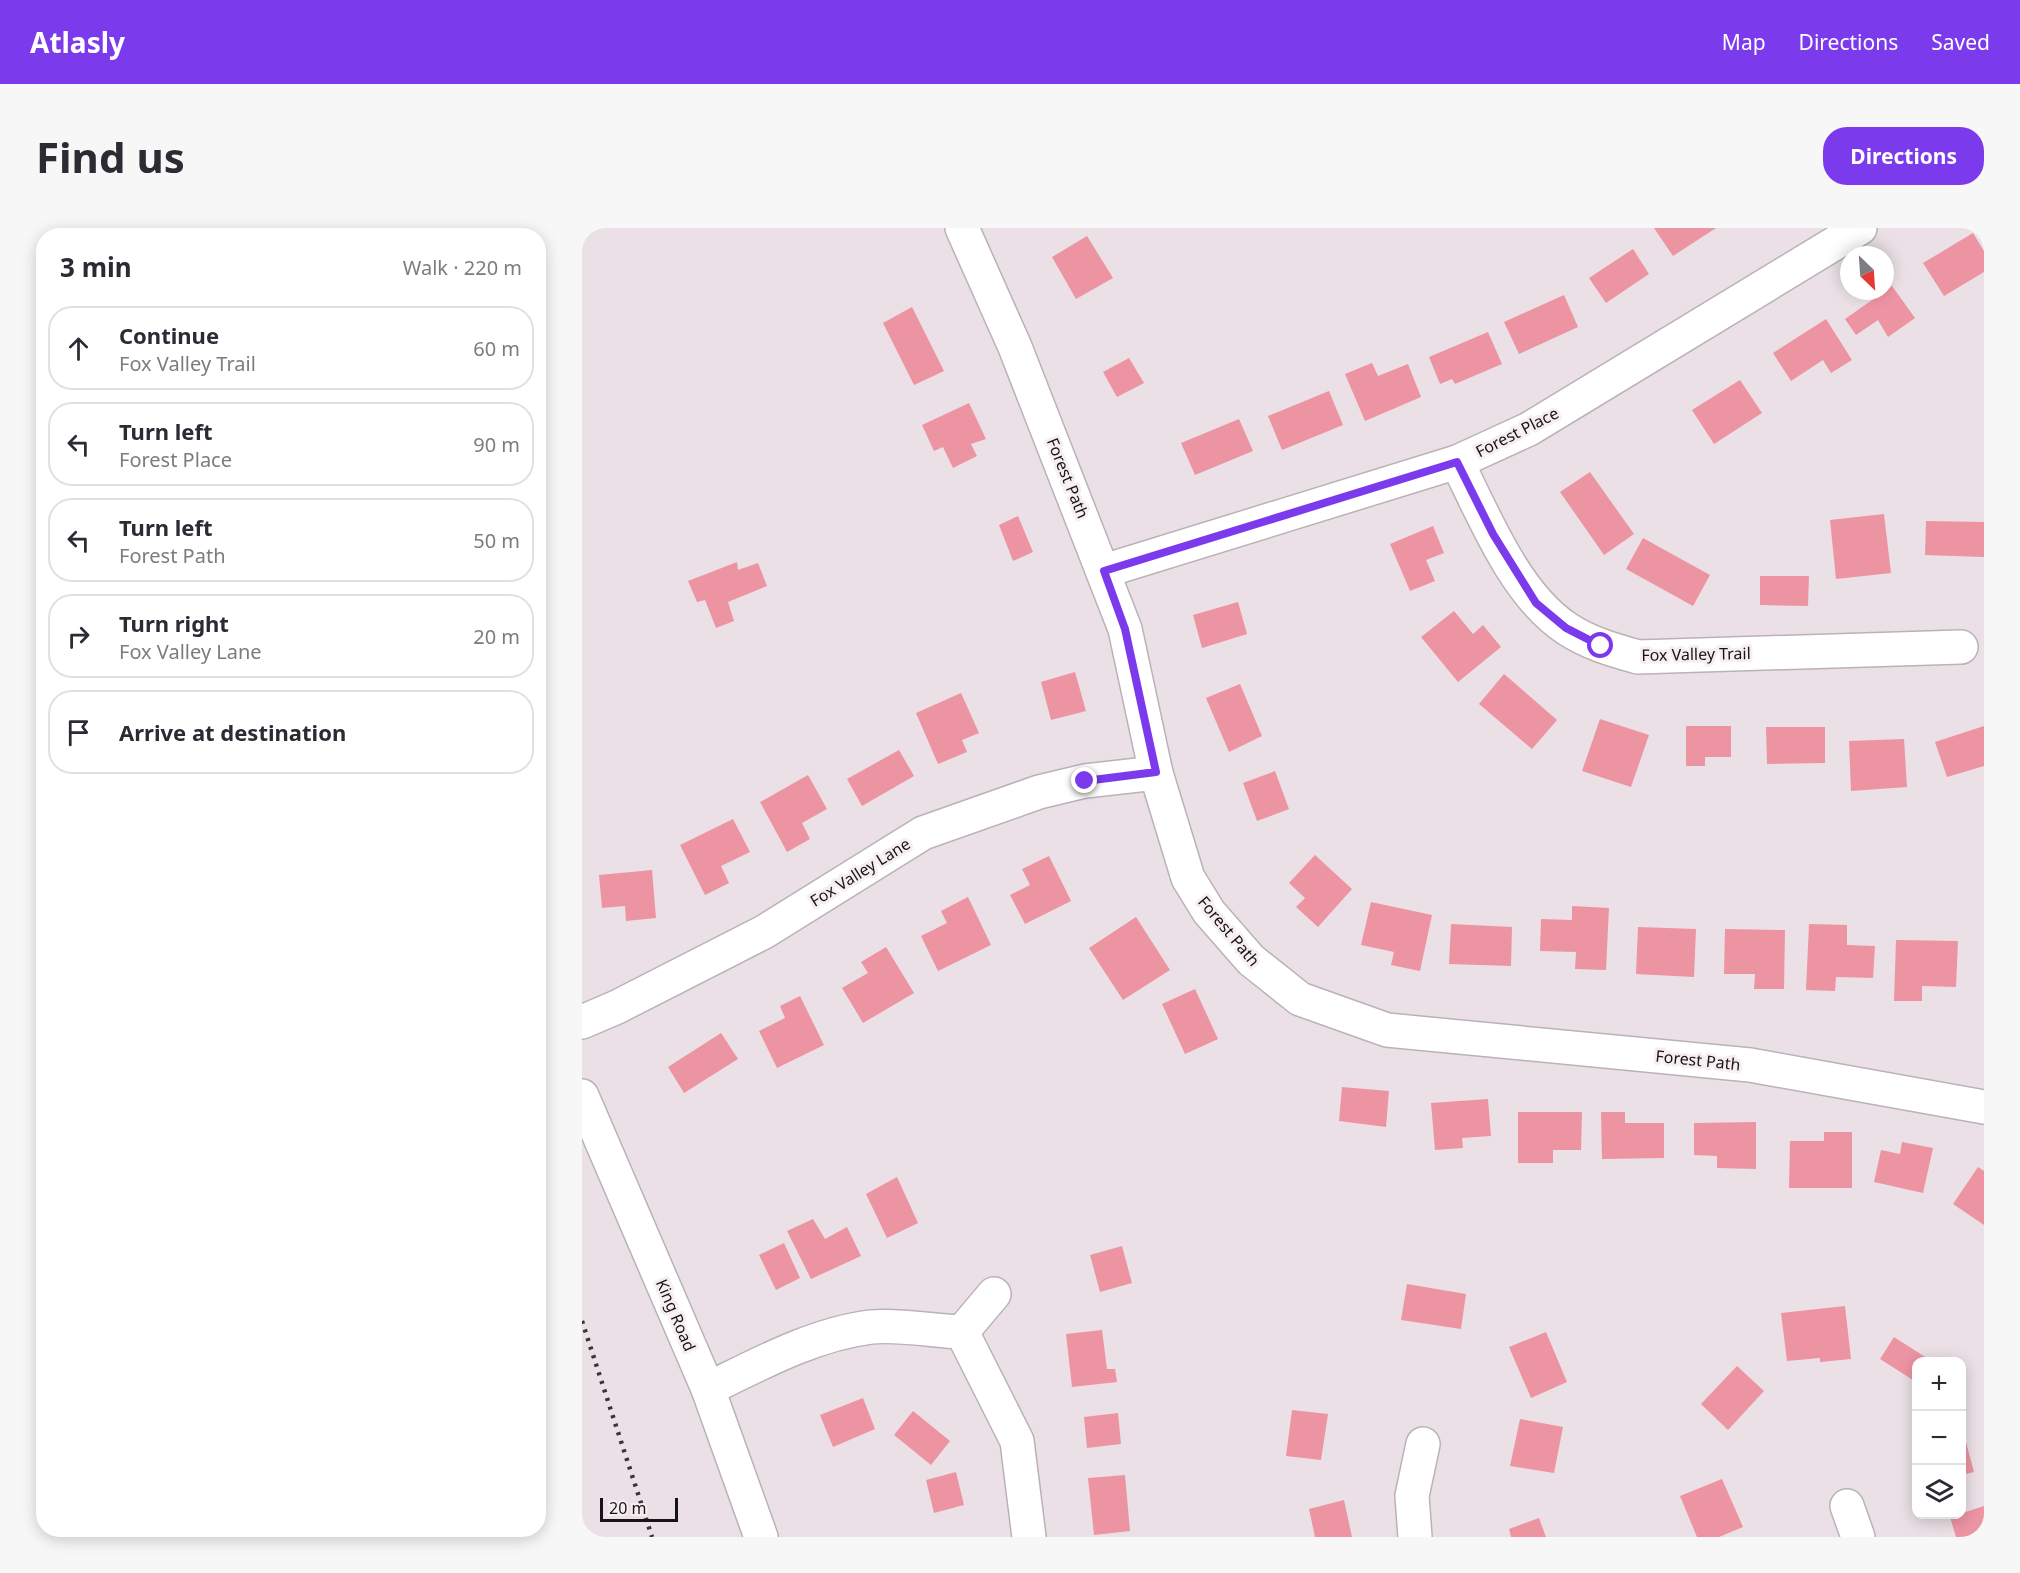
<!DOCTYPE html>
<html lang="en">
<head>
<meta charset="utf-8">
<style>
  body { margin:0; font-family:"Noto Sans",sans-serif; background:#f7f7f7; color:#2b2b33 }
  .controls { position:absolute; right:18px; bottom:18px; display:grid; overflow:hidden; border-radius:12px; box-shadow:0 3px 15px #0003 }
  .controls button { width:54px; height:54px; display:grid; place-items:center; padding:0; border:0; border-bottom:2px solid #e1e1e2; background:#fff; color:#2b2b33; font:30px sans-serif }
  .compass { position:absolute; left:1258px; top:18px; width:54px; height:54px; border-radius:50%; background:#fff; box-shadow:0 3px 15px #0003; rotate:155deg }
  .scale { position:absolute; left:18px; bottom:15px; width:78px; box-sizing:border-box; padding-left:6px; border:3px solid #171416; border-top:0; font-size:16px; line-height:21px; white-space:nowrap; color:#171416; -webkit-text-stroke:4px #f7eef2; paint-order:stroke }
  .stop { position:absolute; width:18px; height:18px; margin:-14px; border:4px solid #7c3aed; border-radius:50%; background:#fff }
  .stop.end { background:#7c3aed; border-color:#fff; box-shadow:0 2px 6px #0008 }
  .list { margin:0; padding:0; list-style:none }
  h2 { display:flex; justify-content:space-between; align-items:center; height:78px; margin:0; padding:0 24px; font-size:26px }
  h2 small { font-size:20px; font-weight:400; color:#7c7c81 }
  .list li { display:grid; grid-template-columns:39px 1fr auto; gap:18px; align-items:center; box-sizing:border-box; height:84px; margin:0 12px 12px; padding:0 12px; border:2px solid #e1e1e2; border-radius:24px }
  .list b { display:block; font-size:22px; white-space:nowrap }
  .list p { margin:0; font-size:20px; white-space:nowrap; color:#7c7c81 }
  .list em { font-size:20px; font-style:normal; color:#7c7c81 }
  .icon { flex:none; width:33px; height:33px; fill:none; stroke:currentColor; stroke-width:2; stroke-linecap:round; stroke-linejoin:round }
  .map { position:relative; flex:none; width:1402px; height:1309px; overflow:hidden; border-radius:24px }
  header { display:flex; align-items:center; gap:36px; box-sizing:border-box; height:84px; padding:0 30px; background:#7c3aed; color:#fff }
  header strong { font-size:28px }
  nav { display:flex; gap:33px; margin-inline-start:auto; font-size:21px }
  .intro { display:flex; align-items:center; justify-content:space-between; box-sizing:border-box; height:144px; padding:0 36px }
  h1 { margin:0; font-size:42px }
  .button { padding:15px 27px; border-radius:24px; background:#7c3aed; color:#fff; font-size:21px; font-weight:700 }
  main { display:flex; gap:36px; padding:0 36px }
  aside { flex:1; background:#fff; border-radius:24px; box-shadow:0 3px 15px #0003 }
  .map>svg:first-child { display:block }
  .building { fill:#ed94a3 }
  .lines { fill:none; stroke-linecap:round; stroke-linejoin:round }
  .minor-casing { stroke:#bab2b6; stroke-width:36 }
  .minor { stroke:#fff; stroke-width:33 }
  .rail { stroke:#3a3638; stroke-width:4.5; stroke-dasharray:3 6; stroke-linecap:butt }
  .route { stroke:#7c3aed; stroke-width:8 }
  .labels { text-anchor:middle; stroke-width:6; stroke-linejoin:round; paint-order:stroke }
  .street-label { font-size:16px; fill:#171416; stroke:#f7eef2 }
</style>
</head>
<body>
<header>
<strong>Atlasly</strong>
<nav><a>Map</a><a>Directions</a><a>Saved</a></nav>
</header>
<div class="intro"><h1>Find us</h1><a class="button">Directions</a></div>
<main>
<aside>
<h2>3 min<small>Walk · 220 m</small></h2>
<ul class="list">
<li><svg class="icon" aria-label="ahead" viewBox="0 0 24 24"><path d="M12 20V5M6 11l6-6 6 6"/></svg><div><b>Continue</b><p>Fox Valley Trail</p></div><em>60 m</em></li>
<li><svg class="icon" aria-label="left" viewBox="0 0 24 24"><path d="M17 20v-9H6M10 6l-5 5 5 5"/></svg><div><b>Turn left</b><p>Forest Place</p></div><em>90 m</em></li>
<li><svg class="icon" aria-label="left" viewBox="0 0 24 24"><path d="M17 20v-9H6M10 6l-5 5 5 5"/></svg><div><b>Turn left</b><p>Forest Path</p></div><em>50 m</em></li>
<li><svg class="icon" aria-label="right" viewBox="0 0 24 24"><path d="M7 20v-9h11M14 6l5 5-5 5"/></svg><div><b>Turn right</b><p>Fox Valley Lane</p></div><em>20 m</em></li>
<li><svg class="icon" aria-label="arrive" viewBox="0 0 24 24"><path d="M6 21V4h12l-3 4 3 4H6"/></svg><div><b>Arrive at destination</b></div></li>
</ul>
</aside>
<div class="map">
<svg width="1402" height="1309" viewBox="0 0 1402 1309">
  <rect width="100%" height="100%" fill="#eae0e5"/>
  <!-- building -->
  <g class="building">
    <path d="M 1072,0 L 1134,0 L 1091,28 Z"/>
    <path d="M 1391,5 L 1402,23 L 1402,44 L 1362,68 L 1341,35 Z"/>
    <path d="M 505,8 L 531,50 L 494,71 L 470,29 Z"/>
    <path d="M 1051,21 L 1067,46 L 1024,75 L 1007,50 Z"/>
    <path d="M 1310,58 L 1333,90 L 1306,109 L 1296,92 L 1274,107 L 1263,91 Z"/>
    <path d="M 982,67 L 996,99 L 937,126 L 922,94 Z"/>
    <path d="M 330,79 L 362,143 L 332,157 L 301,95 Z"/>
    <path d="M 1244,91 L 1270,132 L 1249,145 L 1241,132 L 1209,153 L 1191,125 Z"/>
    <path d="M 906,104 L 920,136 L 873,156 L 870,151 L 858,156 L 847,129 Z"/>
    <path d="M 547,130 L 562,155 L 535,169 L 521,144 Z"/>
    <path d="M 790,135 L 796,148 L 826,136 L 839,169 L 783,193 L 763,146 Z"/>
    <path d="M 1158,152 L 1180,185 L 1132,216 L 1110,182 Z"/>
    <path d="M 747,163 L 761,197 L 700,222 L 686,188 Z"/>
    <path d="M 387,175 L 404,211 L 389,216 L 395,228 L 371,240 L 361,219 L 352,223 L 340,197 Z"/>
    <path d="M 657,191 L 671,223 L 613,247 L 599,215 Z"/>
    <path d="M 1008,244 L 1052,306 L 1022,327 L 978,264 Z"/>
    <path d="M 1302,286 L 1309,345 L 1254,351 L 1248,292 Z"/>
    <path d="M 436,288 L 451,324 L 431,333 L 417,297 Z"/>
    <path d="M 1344,293 L 1402,294 L 1402,329 L 1343,327 Z"/>
    <path d="M 851,298 L 862,325 L 844,332 L 853,353 L 828,363 L 808,316 Z"/>
    <path d="M 1061,310 L 1128,347 L 1111,378 L 1044,341 Z"/>
    <path d="M 155,334 L 156,342 L 176,335 L 185,358 L 146,374 L 152,393 L 134,400 L 123,372 L 115,374 L 106,353 Z"/>
    <path d="M 1178,348 L 1227,348 L 1226,378 L 1178,377 Z"/>
    <path d="M 656,374 L 665,406 L 620,420 L 611,387 Z"/>
    <path d="M 872,383 L 891,406 L 901,397 L 919,419 L 876,454 L 839,409 Z"/>
    <path d="M 493,444 L 504,483 L 469,492 L 459,454 Z"/>
    <path d="M 922,446 L 975,492 L 950,521 L 897,476 Z"/>
    <path d="M 658,456 L 680,508 L 647,524 L 624,470 Z"/>
    <path d="M 379,465 L 397,505 L 380,512 L 385,524 L 356,536 L 334,485 Z"/>
    <path d="M 1018,491 L 1067,507 L 1049,559 L 1000,543 Z"/>
    <path d="M 1104,498 L 1149,498 L 1149,529 L 1123,529 L 1123,538 L 1104,538 Z"/>
    <path d="M 1402,498 L 1402,538 L 1365,549 L 1353,514 Z"/>
    <path d="M 1184,499 L 1243,499 L 1243,535 L 1185,536 Z"/>
    <path d="M 1322,511 L 1325,559 L 1269,563 L 1267,513 Z"/>
    <path d="M 317,522 L 332,548 L 280,578 L 265,551 Z"/>
    <path d="M 693,543 L 707,581 L 675,593 L 661,555 Z"/>
    <path d="M 226,547 L 245,581 L 220,595 L 228,611 L 205,624 L 178,574 Z"/>
    <path d="M 151,591 L 168,624 L 139,638 L 147,655 L 123,667 L 98,617 Z"/>
    <path d="M 733,627 L 770,661 L 736,699 L 714,679 L 723,670 L 707,655 Z"/>
    <path d="M 467,628 L 489,673 L 443,696 L 428,667 L 448,657 L 440,641 Z"/>
    <path d="M 70,642 L 74,690 L 44,693 L 43,678 L 20,680 L 17,647 Z"/>
    <path d="M 386,669 L 409,717 L 356,743 L 339,708 L 365,695 L 359,683 Z"/>
    <path d="M 789,674 L 850,687 L 838,743 L 809,737 L 812,724 L 779,717 Z"/>
    <path d="M 990,678 L 1027,680 L 1024,742 L 993,741 L 994,724 L 958,723 L 959,691 L 990,692 Z"/>
    <path d="M 554,689 L 588,742 L 541,772 L 507,720 Z"/>
    <path d="M 869,696 L 930,699 L 929,738 L 867,736 Z"/>
    <path d="M 1227,696 L 1265,697 L 1265,717 L 1293,718 L 1291,750 L 1254,749 L 1253,763 L 1224,762 Z"/>
    <path d="M 1056,699 L 1114,701 L 1112,749 L 1054,746 Z"/>
    <path d="M 1143,701 L 1203,702 L 1202,761 L 1172,761 L 1173,746 L 1142,746 Z"/>
    <path d="M 1314,712 L 1376,713 L 1374,759 L 1340,758 L 1340,773 L 1312,773 Z"/>
    <path d="M 304,719 L 332,765 L 281,795 L 260,760 L 286,745 L 279,734 Z"/>
    <path d="M 613,761 L 636,811 L 603,826 L 580,776 Z"/>
    <path d="M 218,768 L 242,817 L 195,840 L 177,803 L 203,790 L 198,778 Z"/>
    <path d="M 139,805 L 156,831 L 102,865 L 86,839 Z"/>
    <path d="M 760,859 L 807,863 L 804,899 L 757,893 Z"/>
    <path d="M 906,871 L 909,908 L 880,910 L 881,920 L 853,922 L 849,875 Z"/>
    <path d="M 936,884 L 1000,884 L 999,922 L 971,922 L 971,935 L 936,935 Z"/>
    <path d="M 1019,884 L 1043,884 L 1043,895 L 1082,895 L 1082,930 L 1020,931 Z"/>
    <path d="M 1174,894 L 1174,941 L 1135,940 L 1135,928 L 1112,927 L 1112,895 Z"/>
    <path d="M 1242,904 L 1270,904 L 1270,960 L 1207,960 L 1208,913 L 1242,913 Z"/>
    <path d="M 1320,914 L 1351,920 L 1341,965 L 1292,954 L 1299,922 L 1318,926 Z"/>
    <path d="M 1396,939 L 1402,943 L 1402,997 L 1371,976 Z"/>
    <path d="M 315,949 L 336,995 L 305,1010 L 284,966 Z"/>
    <path d="M 231,991 L 243,1011 L 265,999 L 279,1028 L 229,1051 L 205,1003 Z"/>
    <path d="M 202,1015 L 218,1050 L 194,1062 L 177,1027 Z"/>
    <path d="M 540,1018 L 550,1055 L 518,1064 L 508,1027 Z"/>
    <path d="M 825,1056 L 884,1066 L 879,1101 L 819,1092 Z"/>
    <path d="M 1263,1078 L 1269,1131 L 1238,1134 L 1238,1130 L 1205,1133 L 1199,1085 Z"/>
    <path d="M 520,1102 L 525,1141 L 533,1141 L 535,1154 L 490,1159 L 484,1106 Z"/>
    <path d="M 964,1104 L 985,1154 L 949,1170 L 927,1119 Z"/>
    <path d="M 1312,1109 L 1351,1134 L 1334,1134 L 1334,1154 L 1298,1131 Z"/>
    <path d="M 1155,1138 L 1182,1163 L 1146,1202 L 1119,1176 Z"/>
    <path d="M 281,1170 L 293,1201 L 251,1219 L 238,1187 Z"/>
    <path d="M 710,1182 L 746,1186 L 739,1232 L 704,1228 Z"/>
    <path d="M 331,1183 L 368,1213 L 349,1237 L 312,1207 Z"/>
    <path d="M 536,1185 L 539,1216 L 505,1220 L 502,1189 Z"/>
    <path d="M 938,1191 L 981,1199 L 972,1245 L 928,1238 Z"/>
    <path d="M 1380,1199 L 1392,1244 L 1380,1247 Z"/>
    <path d="M 374,1244 L 382,1277 L 352,1285 L 344,1252 Z"/>
    <path d="M 543,1247 L 548,1303 L 512,1307 L 506,1250 Z"/>
    <path d="M 1140,1251 L 1161,1299 L 1137,1309 L 1115,1309 L 1098,1268 Z"/>
    <path d="M 762,1272 L 770,1309 L 733,1309 L 727,1281 Z"/>
    <path d="M 1402,1278 L 1402,1309 L 1374,1309 L 1368,1289 Z"/>
    <path d="M 957,1290 L 964,1309 L 929,1309 L 927,1301 Z"/>
  </g>
  <g class="lines">
    <!-- minor casing -->
    <g class="minor-casing">
      <g id="minor">
        <path d="M 380,0 L 433,119 L 543,401 L 574,545 L 606,650 L 627,684 L 669,732 L 718,771 L 805,802 L 1168,837 L 1402,879"/>
        <path d="M 875,234 C 902,288 933,366 984,400 C 1006,415 1031,422 1056,429 L 1379,419"/>
        <path d="M 522,343 L 875,234 L 947,201 L 1278,0"/>
        <path d="M 0,794 L 35,779 L 182,704 L 341,605 L 457,564 L 503,553 L 574,545"/>
        <path d="M 0,868 L 126,1161 L 179,1309"/>
        <path d="M 380,1104 L 435,1213 L 447,1309"/>
        <path d="M 380,1104 L 412,1066"/>
        <path d="M 126,1161 C 177,1136 232,1106 289,1099 C 316,1096 352,1103 380,1104"/>
        <path d="M 1265,1278 L 1276,1309"/>
        <path d="M 833,1309 L 830,1268 L 841,1216"/>
      </g>
    </g>
    <!-- minor -->
    <use href="#minor" class="minor"/>
    <!-- rail -->
    <path class="rail" d="M 0,1093 L 70,1309"/>
  </g>
  <g class="lines">
    <!-- route -->
    <path class="route" d="M 503,553 L 574,544 L 543,401 L 522,343 L 875,234 L 911,306 L 954,375 L 984,400 L 1019,418"/>
  </g>
  <g class="labels">
    <!-- street labels -->
    <g class="street-label">
      <text transform="translate(935 204) rotate(-27)" y="6">Forest Place</text>
      <text transform="translate(486 250) rotate(68)" y="6">Forest Path</text>
      <text transform="translate(1114 426) rotate(-1)" y="6">Fox Valley Trail</text>
      <text transform="translate(278 644) rotate(-32)" y="6">Fox Valley Lane</text>
      <text transform="translate(647 703) rotate(50)" y="6">Forest Path</text>
      <text transform="translate(1116 832) rotate(6)" y="6">Forest Path</text>
      <text transform="translate(94 1087) rotate(67)" y="6">King Road</text>
    </g>
  </g>
</svg>
<div class="controls">
<button>+</button>
<button>−</button>
<button><svg class="icon" aria-label="layers" viewBox="0 0 24 24"><path d="M12 4l9 5-9 5-9-5zM3 14l9 5 9-5"/></svg></button>
</div>
<svg class="compass" viewBox="-18 -18 36 36"><path d="M0-13l5 13h-10z" fill="#e53935"/><path d="M0 13l5-13h-10z" fill="#7c7c81"/></svg>
<div class="scale">20 m</div>
<div class="stop" style="left:1019px;top:418px"></div>
<div class="stop end" style="left:503px;top:553px"></div>
</div>
</main>
</body>
</html>
